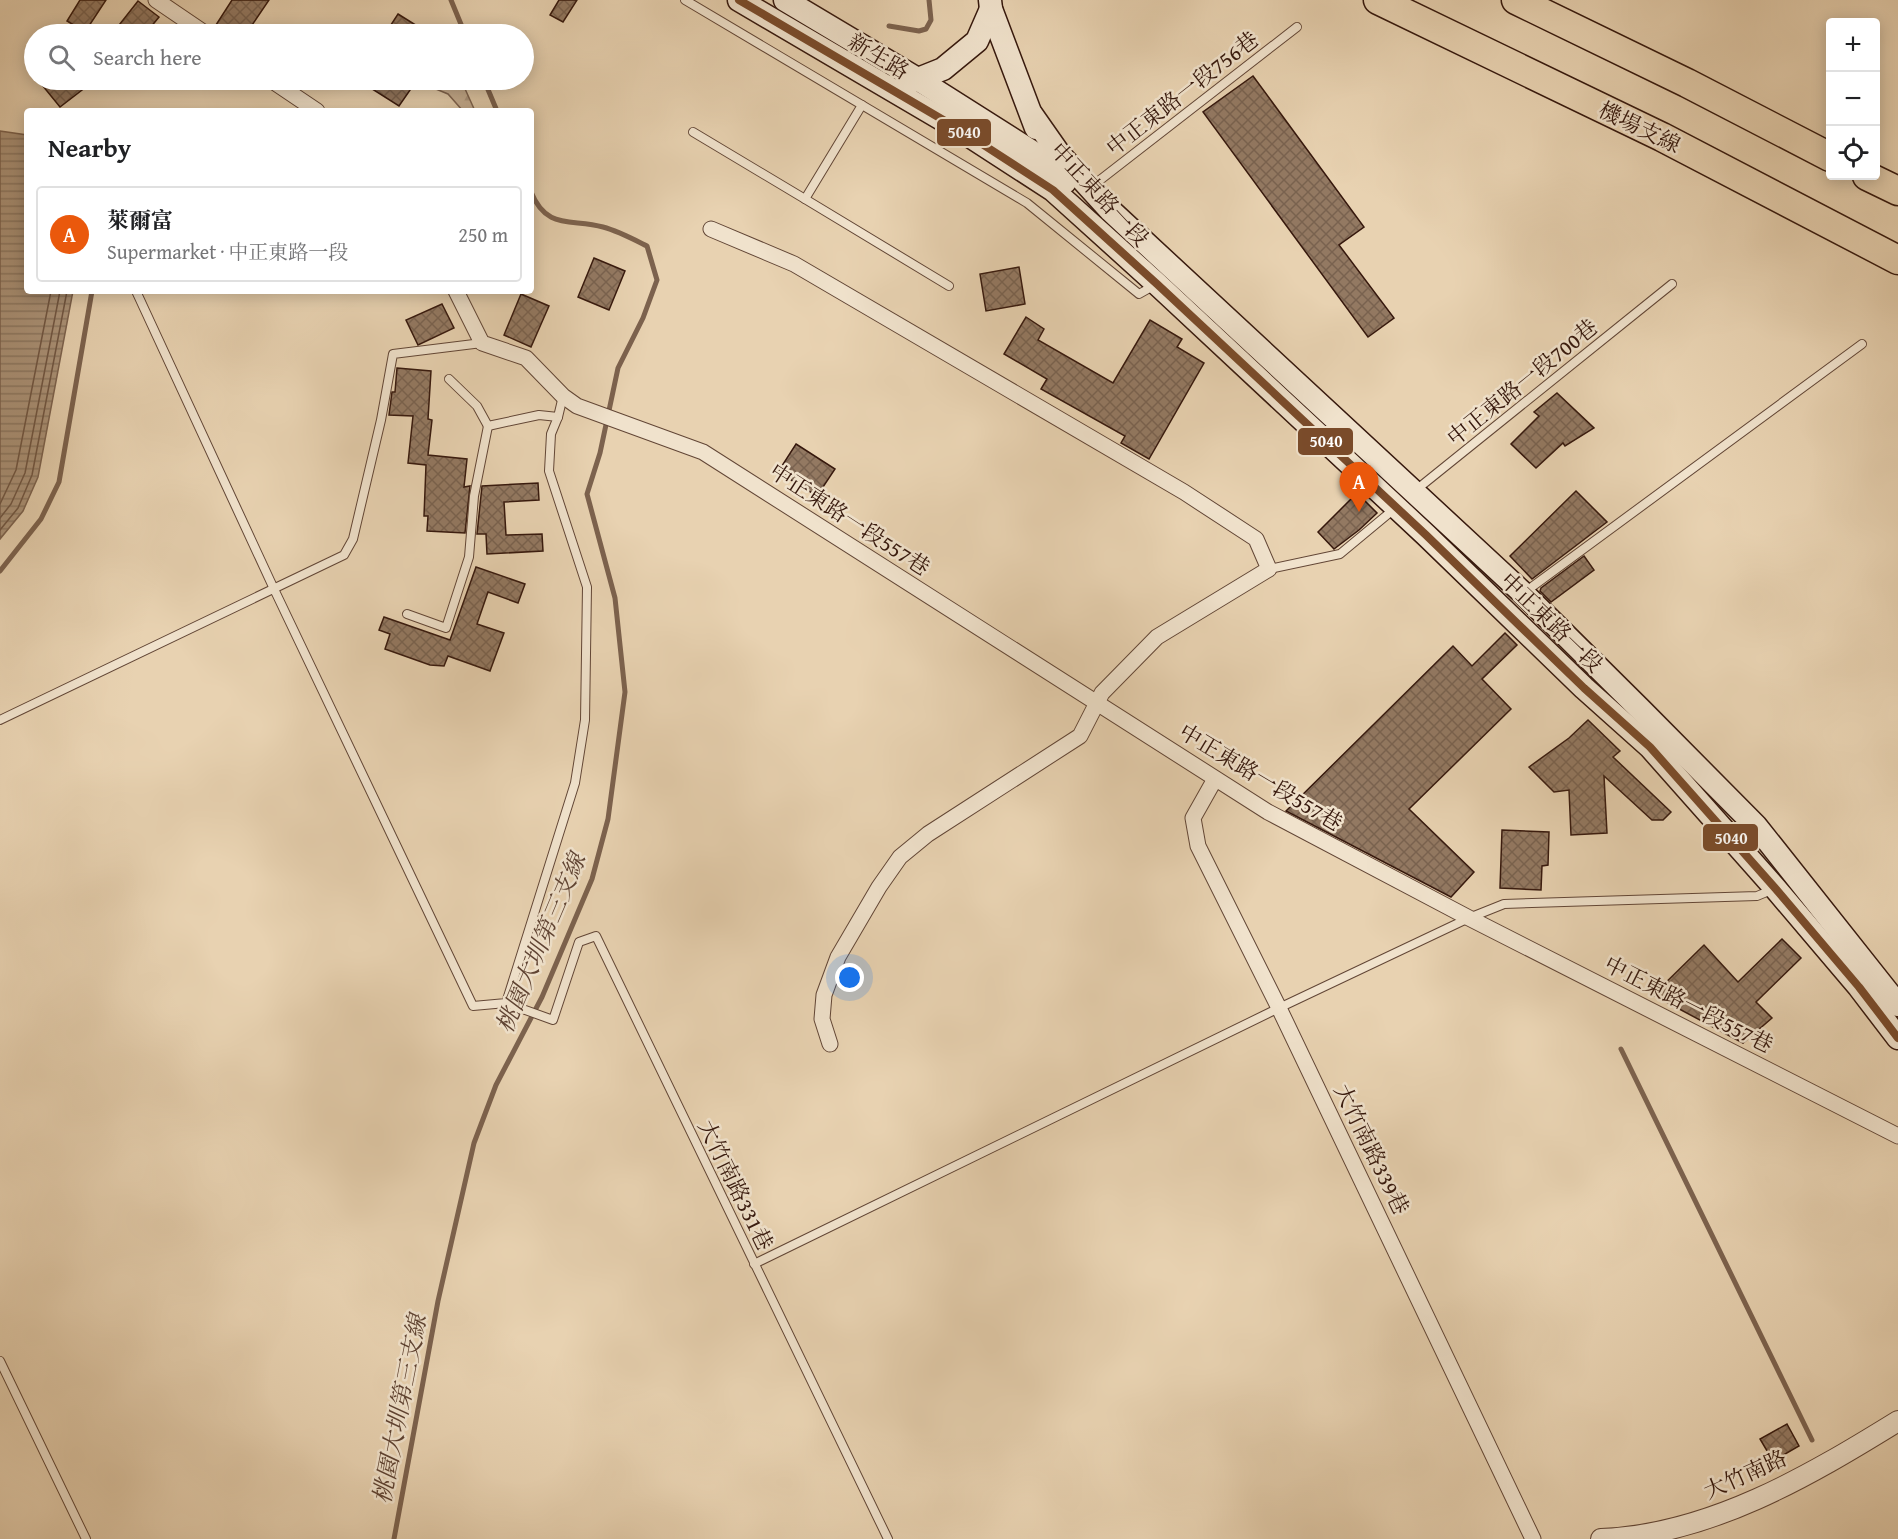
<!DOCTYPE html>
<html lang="en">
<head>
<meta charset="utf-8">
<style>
  body { margin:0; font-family:"Gentium Book Plus","Noto Serif TC",serif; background:#f2f2f2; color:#202124 }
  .controls { position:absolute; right:18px; top:18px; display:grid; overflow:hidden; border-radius:6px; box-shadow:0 3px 15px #0003 }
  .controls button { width:54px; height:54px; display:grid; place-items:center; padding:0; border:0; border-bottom:2px solid #e0e0e0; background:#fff; color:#202124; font:30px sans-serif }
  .you { position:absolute; left:850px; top:978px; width:21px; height:21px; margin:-15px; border:4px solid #fff; border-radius:50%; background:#1a73e8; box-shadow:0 0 0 9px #1a73e833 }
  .badge { display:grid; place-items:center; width:39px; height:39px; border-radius:50%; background:#ea580c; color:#fff; font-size:20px; font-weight:700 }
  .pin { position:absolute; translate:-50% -50px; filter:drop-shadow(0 2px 3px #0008) }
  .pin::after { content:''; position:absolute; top:32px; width:21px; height:18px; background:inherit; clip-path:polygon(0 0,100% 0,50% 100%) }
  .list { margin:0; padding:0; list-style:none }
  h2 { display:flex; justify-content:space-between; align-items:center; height:78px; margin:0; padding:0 24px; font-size:26px }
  h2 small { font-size:20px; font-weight:400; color:#757577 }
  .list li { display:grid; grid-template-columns:39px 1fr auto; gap:18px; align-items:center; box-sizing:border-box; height:96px; margin:0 12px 12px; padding:0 12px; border:2px solid #e0e0e0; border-radius:6px }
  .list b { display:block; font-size:22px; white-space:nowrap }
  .list p { margin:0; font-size:20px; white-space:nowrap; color:#757577 }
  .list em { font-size:20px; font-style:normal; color:#757577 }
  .icon { flex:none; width:33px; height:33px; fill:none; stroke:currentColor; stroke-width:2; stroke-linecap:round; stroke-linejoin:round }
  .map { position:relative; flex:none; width:1898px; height:1539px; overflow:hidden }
  .search { position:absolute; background:#fff; box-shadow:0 3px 15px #0003; left:24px; top:24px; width:510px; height:66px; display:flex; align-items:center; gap:15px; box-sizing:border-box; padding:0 21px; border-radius:33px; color:#757577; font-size:22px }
  .panel { position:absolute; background:#fff; box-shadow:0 3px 15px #0003; left:24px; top:108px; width:510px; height:186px; border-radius:6px }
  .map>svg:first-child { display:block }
  .forest { fill:url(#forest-firs); stroke:#806551; stroke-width:1.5 }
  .water { fill:url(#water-rules); stroke:#7c624e; stroke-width:1.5 }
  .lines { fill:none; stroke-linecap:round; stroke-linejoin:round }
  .shore { stroke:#705643; stroke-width:1.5 }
  .stream { stroke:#7c624e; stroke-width:5 }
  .building { fill:url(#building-cross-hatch); stroke:#36180d; stroke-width:1.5 }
  .service-casing { stroke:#624636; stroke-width:10 }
  .minor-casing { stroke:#624636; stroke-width:17 }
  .tertiary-casing { stroke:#624636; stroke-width:22 }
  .secondary-casing { stroke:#36180d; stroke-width:25 }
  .motorway-casing { stroke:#36180d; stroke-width:31 }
  .service { stroke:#f0e2cc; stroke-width:8 }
  .minor { stroke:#f0e2cc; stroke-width:15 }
  .tertiary { stroke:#f0e2cc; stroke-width:20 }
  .secondary { stroke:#f0e2cc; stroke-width:22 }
  .motorway { stroke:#e8d2b1; stroke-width:28 }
  .bus-1-casing { stroke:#f0e2cc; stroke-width:12 }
  .bus-1 { stroke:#7a4b2a; stroke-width:8 }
  .labels { text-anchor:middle; stroke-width:5; stroke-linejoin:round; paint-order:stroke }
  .street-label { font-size:22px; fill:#36180d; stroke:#f0e2cc }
  .water-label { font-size:24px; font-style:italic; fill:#5f4333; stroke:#f0e2cc }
  .line-badge { stroke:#f0e2cc; stroke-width:2 }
  .badge-label { font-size:16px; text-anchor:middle; font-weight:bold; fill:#fff }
</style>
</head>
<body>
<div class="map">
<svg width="1898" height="1539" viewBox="0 0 1898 1539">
  <defs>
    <pattern id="forest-firs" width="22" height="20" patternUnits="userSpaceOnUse" patternTransform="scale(1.5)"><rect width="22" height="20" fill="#cab295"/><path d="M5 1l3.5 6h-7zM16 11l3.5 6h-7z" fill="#ae987f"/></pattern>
    <pattern id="water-rules" width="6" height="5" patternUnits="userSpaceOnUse" patternTransform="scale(1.5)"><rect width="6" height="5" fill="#ab9379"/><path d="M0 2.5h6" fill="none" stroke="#8c7762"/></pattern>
    <pattern id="building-cross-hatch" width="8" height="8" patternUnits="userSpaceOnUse" patternTransform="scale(1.5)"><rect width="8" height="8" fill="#937962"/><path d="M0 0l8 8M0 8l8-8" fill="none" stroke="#79624f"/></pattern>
  </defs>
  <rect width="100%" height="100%" fill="#e8d2b1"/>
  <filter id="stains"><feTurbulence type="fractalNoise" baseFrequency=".00333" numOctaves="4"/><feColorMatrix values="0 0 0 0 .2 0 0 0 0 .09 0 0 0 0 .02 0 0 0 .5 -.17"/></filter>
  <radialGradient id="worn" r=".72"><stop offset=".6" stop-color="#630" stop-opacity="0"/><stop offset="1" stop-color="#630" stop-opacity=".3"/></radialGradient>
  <!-- forest -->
  <path class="forest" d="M 430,80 L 461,80 L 475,111 L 463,111 L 448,94 L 426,85 Z"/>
  <!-- water -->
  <path class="water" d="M 0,131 L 27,135 L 27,291 L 73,291 L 38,477 L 23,511 L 0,539 Z"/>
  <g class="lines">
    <!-- shore -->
    <g class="shore">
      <path d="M 0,504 L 16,470 L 51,291"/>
      <path d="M 0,518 L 11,504 L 25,473 L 60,291"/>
      <path d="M 0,530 L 18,508 L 32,475 L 67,291"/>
    </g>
    <!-- stream -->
    <g class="stream">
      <path d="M 451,0 L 465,34"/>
      <path d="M 889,26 L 919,31 L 926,29 L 931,20 L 929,0"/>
      <path d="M 484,80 L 497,111"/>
      <path d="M 0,571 L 41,519 L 59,482 L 92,291"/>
      <path d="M 1621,1049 L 1812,1440"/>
      <path d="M 394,1539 L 438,1301 L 474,1143 L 496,1085 L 542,997 L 592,879 L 608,819 L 625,692 L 615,598 L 587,494 L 600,453 L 618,368 L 643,318 L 657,280 L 647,246 C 633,239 618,231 603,227 C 572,218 547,231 531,192"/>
    </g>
  </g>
  <!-- building -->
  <g class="building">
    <path d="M 80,0 L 106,0 L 85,32 L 67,21 Z"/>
    <path d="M 232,0 L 269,0 L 246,34 L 224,34 L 214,28 Z"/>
    <path d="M 559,0 L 577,0 L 563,22 L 550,15 Z"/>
    <path d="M 138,1 L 159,17 L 145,34 L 112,34 Z"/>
    <path d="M 398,14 L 430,34 L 385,34 Z"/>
    <path d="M 1253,76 L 1364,227 L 1339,245 L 1394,318 L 1368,337 L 1203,112 Z"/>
    <path d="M 38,80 L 95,80 L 60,107 Z"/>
    <path d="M 358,80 L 417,80 L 399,106 Z"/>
    <path d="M 594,258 L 625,271 L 609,310 L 578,297 Z"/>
    <path d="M 1019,267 L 1025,304 L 986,311 L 980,274 Z"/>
    <path d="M 521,294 L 549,306 L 531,347 L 504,335 Z"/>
    <path d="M 442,304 L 454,328 L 418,345 L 406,320 Z"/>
    <path d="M 1026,317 L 1044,329 L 1038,340 L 1113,383 L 1150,320 L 1182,339 L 1177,347 L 1204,363 L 1149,459 L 1121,443 L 1125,436 L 1041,389 L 1047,379 L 1004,354 Z"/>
    <path d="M 397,368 L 431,371 L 428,419 L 432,420 L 428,455 L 467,459 L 464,487 L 470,486 L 465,533 L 427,531 L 428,516 L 424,516 L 426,465 L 408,463 L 413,416 L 389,415 L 392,392 L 395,392 Z"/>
    <path d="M 1557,393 L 1594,428 L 1565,446 L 1563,443 L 1536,468 L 1511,444 L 1539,416 L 1534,412 Z"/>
    <path d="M 796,444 L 835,469 L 817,496 L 778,472 Z"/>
    <path d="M 538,483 L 539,500 L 504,502 L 506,535 L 542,534 L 543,551 L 487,554 L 486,534 L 477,534 L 482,486 Z"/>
    <path d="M 1576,491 L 1607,522 L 1532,579 L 1510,556 Z"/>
    <path d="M 1357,493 L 1377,513 L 1359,530 L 1334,549 L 1318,532 Z"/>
    <path d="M 1584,556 L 1594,570 L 1551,602 L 1540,591 L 1541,588 Z"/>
    <path d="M 476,567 L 525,584 L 518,603 L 488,592 L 477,624 L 504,633 L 490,671 L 448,656 L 444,666 L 430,665 L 385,649 L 390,634 L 379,630 L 384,617 L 450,640 Z"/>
    <path d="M 1505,633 L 1517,645 L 1482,679 L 1511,709 L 1409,809 L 1474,872 L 1451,897 L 1286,811 L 1453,646 L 1472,666 Z"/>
    <path d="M 1588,720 L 1620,751 L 1613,757 L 1671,812 L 1663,820 L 1652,820 L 1604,776 L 1607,833 L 1571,835 L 1569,790 L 1554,792 L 1529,767 L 1569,738 Z"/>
    <path d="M 1502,830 L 1549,832 L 1548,865 L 1542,866 L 1541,890 L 1500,888 Z"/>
    <path d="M 1782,939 L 1801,958 L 1756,1002 L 1772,1018 L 1743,1043 L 1653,995 L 1704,945 L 1738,982 Z"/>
    <path d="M 1787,1424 L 1799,1446 L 1773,1461 L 1760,1439 Z"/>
  </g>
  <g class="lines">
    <!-- service casing -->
    <g class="service-casing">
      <g id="service">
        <path d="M 685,0 L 1027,203 L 1139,294 L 1155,285"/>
        <path d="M 693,132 L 805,199 L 862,105"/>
        <path d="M 1091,187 L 1297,27"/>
        <path d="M 805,199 L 949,286"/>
        <path d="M 136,291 L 274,589 L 473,1006 L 506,1003 L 575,783 L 585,720 L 587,587 L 549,471 L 551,434 L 558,417 L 563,396"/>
        <path d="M 449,379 L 477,406 L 488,426 L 539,415 L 558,417"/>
        <path d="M 1416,490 L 1672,284"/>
        <path d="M 1269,569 L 1340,554 L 1393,510"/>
        <path d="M 1525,592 L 1862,344"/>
        <path d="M 407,614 L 446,628 L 469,557 L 474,496 L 488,426"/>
        <path d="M 0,720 L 344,555 L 353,539 L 381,420 L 393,354 L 482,343"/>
        <path d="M 506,1003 L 553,1020 L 579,942 L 596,936 L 888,1539"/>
        <path d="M 754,1264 L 1279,1008 L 1469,918 L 1504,904 L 1757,896 L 1774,889"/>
        <path d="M 0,1361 L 86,1539"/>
      </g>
    </g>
    <!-- minor casing -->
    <g class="minor-casing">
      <g id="minor">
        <path d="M 156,0 L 206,34"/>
        <path d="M 271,80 L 317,111"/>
        <path d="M 711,229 L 794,264 L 1184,492 L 1256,539 L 1269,569 L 1157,637 L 1102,693 L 1080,736 L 928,834 L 900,857 L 879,887 L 838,957 L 824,995 L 822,1019 L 830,1044"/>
        <path d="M 456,291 L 482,343 L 526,358 L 563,396 L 577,406 L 703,452 L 1268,812 L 1469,918 L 1898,1136"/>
        <path d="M 1215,779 L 1193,818 L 1198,846 L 1279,1008 L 1533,1539"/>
      </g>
    </g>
    <!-- tertiary casing -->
    <g class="tertiary-casing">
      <path id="tertiary" d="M 1601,1539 C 1709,1535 1809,1476 1898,1421"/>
    </g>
    <!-- secondary casing -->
    <g class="secondary-casing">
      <g id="secondary">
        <path d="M 739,0 L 962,131 L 1053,190 L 1157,284 L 1426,535 L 1584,688 L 1650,747 L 1775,888 L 1859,987 L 1898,1038"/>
        <path d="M 785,0 L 919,80 L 1045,160 L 1065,182"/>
        <path d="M 990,0 L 991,9 L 1036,128"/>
        <path d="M 908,83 L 943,69 L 977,41 L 991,9"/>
        <path d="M 1032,115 L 1060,155 L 1111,211 L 1523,593 L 1641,710 L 1756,826 L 1898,1005"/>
      </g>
    </g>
    <!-- motorway casing -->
    <g class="motorway-casing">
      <g id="motorway">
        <path d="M 1378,0 L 1662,137 L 1898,260"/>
        <path d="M 1516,0 L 1687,83 L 1830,157"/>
        <path d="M 1867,176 L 1898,191"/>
      </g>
    </g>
    <!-- service -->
    <use href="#service" class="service"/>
    <!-- minor -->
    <use href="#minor" class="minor"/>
    <!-- tertiary -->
    <use href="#tertiary" class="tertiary"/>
    <!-- secondary -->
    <use href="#secondary" class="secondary"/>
    <!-- motorway -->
    <use href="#motorway" class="motorway"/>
    <!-- bus-1 casing -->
    <g class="bus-1-casing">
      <path id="bus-1" d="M 739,0 L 962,131 L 1053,190 L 1157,284 L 1426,535 L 1584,688 L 1650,747 L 1775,888 L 1859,987 L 1898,1038"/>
    </g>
    <!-- bus-1 -->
    <use href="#bus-1" class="bus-1"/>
  </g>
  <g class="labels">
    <!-- street labels -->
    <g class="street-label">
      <text transform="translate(879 56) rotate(31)" y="8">新生路</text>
      <text transform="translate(1182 93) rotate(-38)" y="8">中正東路一段756巷</text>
      <text transform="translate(1640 127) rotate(26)" y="8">機場支線</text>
      <text transform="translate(1100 194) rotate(47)" y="8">中正東路一段</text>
      <text transform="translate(1522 382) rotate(-39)" y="8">中正東路一段700巷</text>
      <text transform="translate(850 519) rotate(33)" y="8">中正東路一段557巷</text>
      <text transform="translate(1552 622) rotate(44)" y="8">中正東路一段</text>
      <text transform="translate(1261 777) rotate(31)" y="8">中正東路一段557巷</text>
      <text transform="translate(1689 1004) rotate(27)" y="8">中正東路一段557巷</text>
      <text transform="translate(1372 1149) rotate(64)" y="8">大竹南路339巷</text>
      <text transform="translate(736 1185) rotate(64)" y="8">大竹南路331巷</text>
      <text transform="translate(1745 1474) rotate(-24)" y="8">大竹南路</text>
    </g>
    <!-- water labels -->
    <g class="water-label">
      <text transform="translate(541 943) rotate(-67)" y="8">桃園大圳第三支線</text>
      <text transform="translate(400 1409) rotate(-79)" y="8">桃園大圳第三支線</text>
    </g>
  </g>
  <g class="line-badge">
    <rect x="936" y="118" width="56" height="29" rx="6" fill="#7a4b2a"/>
    <rect x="1297" y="427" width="57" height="29" rx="6" fill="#7a4b2a"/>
    <rect x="1702" y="823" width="57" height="29" rx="6" fill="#7a4b2a"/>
  </g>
  <g class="badge-label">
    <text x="964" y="138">5040</text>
    <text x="1326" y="447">5040</text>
    <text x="1731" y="844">5040</text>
  </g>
  <rect width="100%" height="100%" filter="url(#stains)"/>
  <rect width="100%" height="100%" fill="url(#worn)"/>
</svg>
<div class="controls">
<button>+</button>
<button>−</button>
<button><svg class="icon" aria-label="locate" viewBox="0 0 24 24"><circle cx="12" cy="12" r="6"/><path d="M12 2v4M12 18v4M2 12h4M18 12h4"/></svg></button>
</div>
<div class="you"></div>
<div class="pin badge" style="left:1359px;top:512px">A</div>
<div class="search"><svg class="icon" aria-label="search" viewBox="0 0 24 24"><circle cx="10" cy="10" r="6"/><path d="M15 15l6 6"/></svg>Search here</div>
<section class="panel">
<h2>Nearby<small></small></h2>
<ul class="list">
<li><span class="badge">A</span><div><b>萊爾富</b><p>Supermarket · 中正東路一段</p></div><em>250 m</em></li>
</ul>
</section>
</div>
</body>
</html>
